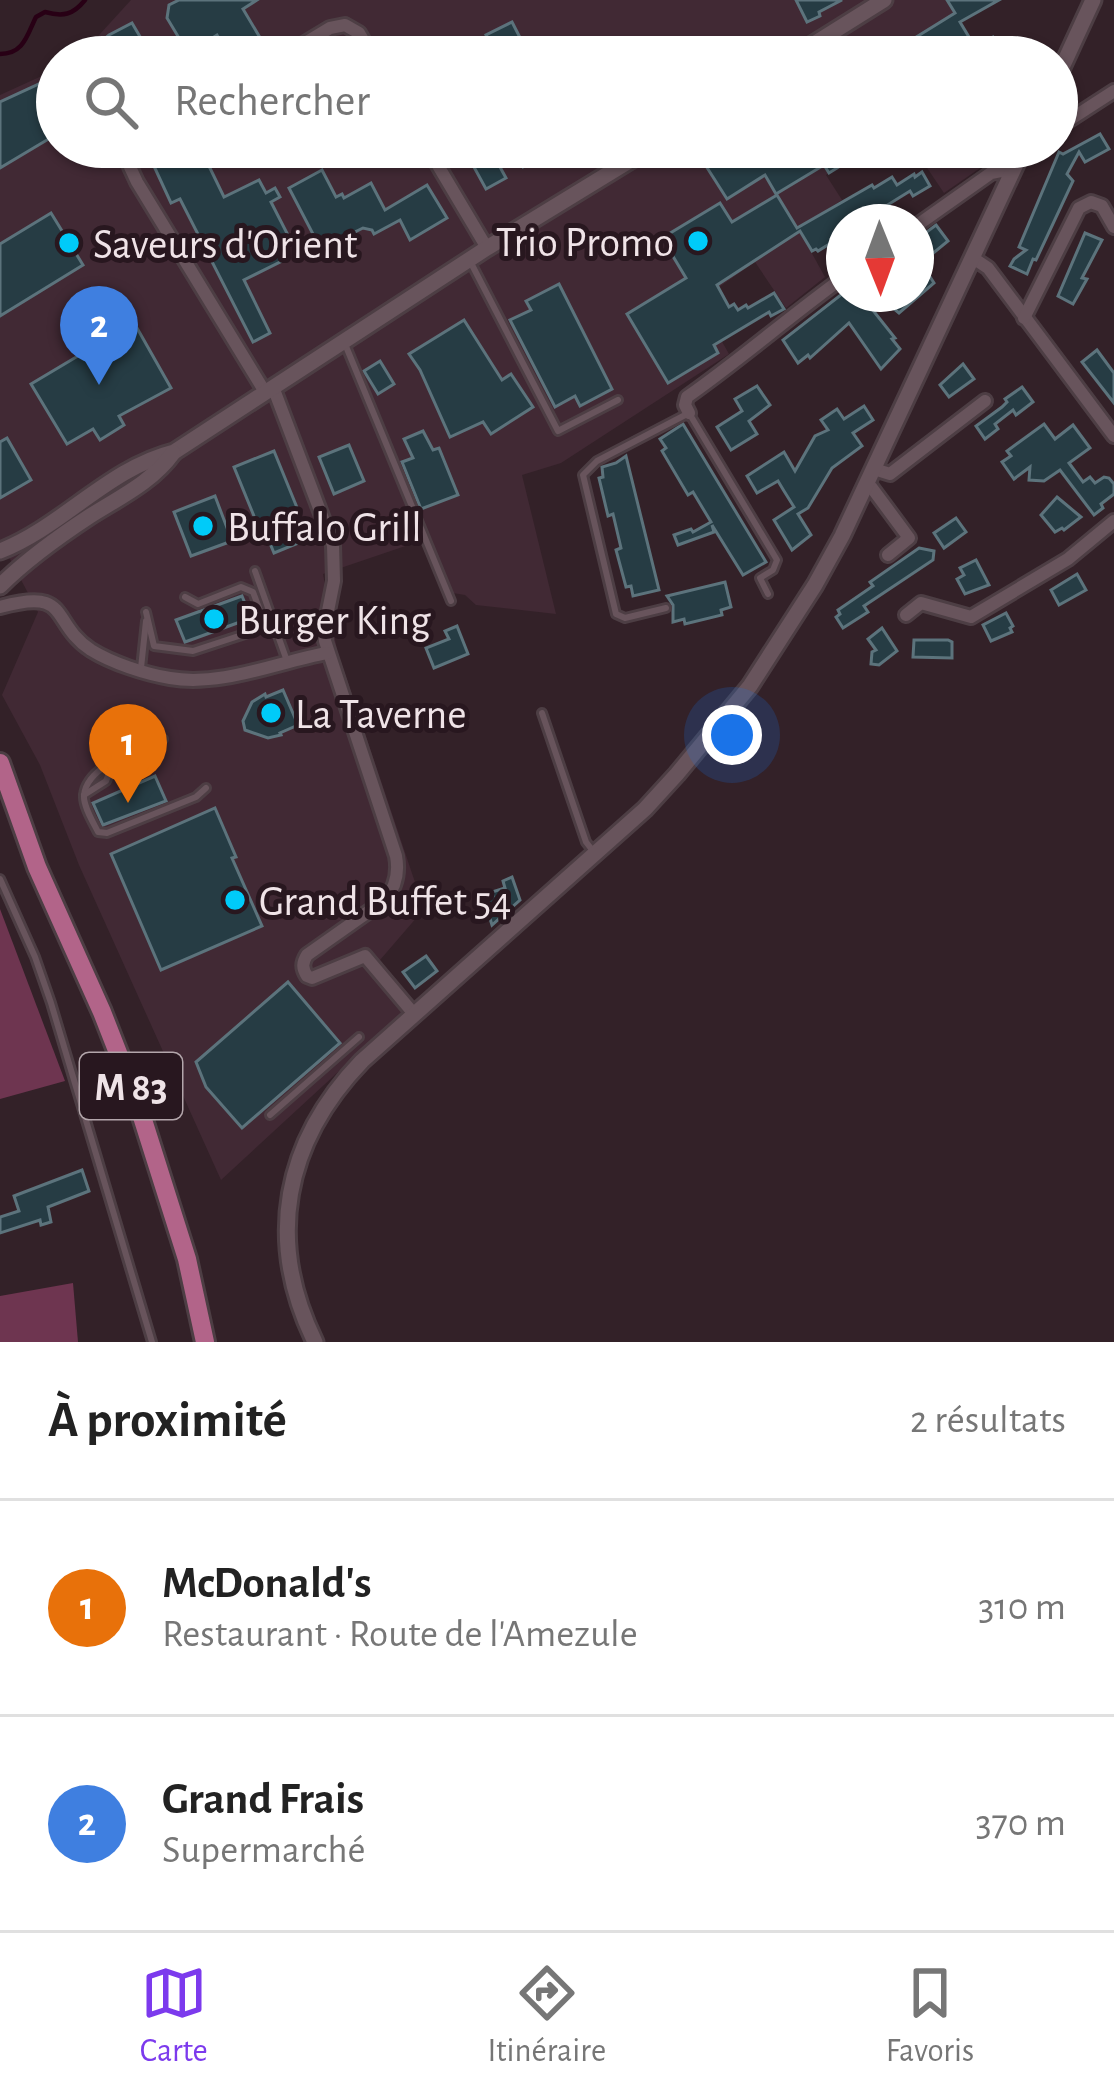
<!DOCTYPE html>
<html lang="fr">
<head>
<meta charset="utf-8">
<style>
  body { margin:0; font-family:"Alegreya Sans",sans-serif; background:#f2f2f2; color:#222 }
  .compass { position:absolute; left:826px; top:204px; width:108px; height:108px; border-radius:50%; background:#fff; box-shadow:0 3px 9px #0004; rotate:179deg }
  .you { position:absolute; left:732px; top:735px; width:42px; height:42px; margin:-30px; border:9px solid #fff; border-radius:50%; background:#1a73e8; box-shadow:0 0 0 18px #1a73e833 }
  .badge { display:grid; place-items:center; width:78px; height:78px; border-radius:50%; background:#7c3aed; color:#fff; font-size:39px; font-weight:700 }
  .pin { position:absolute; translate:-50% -99px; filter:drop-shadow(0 3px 6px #0008) }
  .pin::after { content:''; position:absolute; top:63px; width:42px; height:36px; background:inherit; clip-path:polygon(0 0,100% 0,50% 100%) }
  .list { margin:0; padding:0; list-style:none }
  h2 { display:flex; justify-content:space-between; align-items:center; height:156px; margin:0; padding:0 48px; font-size:51px }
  h2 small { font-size:39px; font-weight:400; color:#767676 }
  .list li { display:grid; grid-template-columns:78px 1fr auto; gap:36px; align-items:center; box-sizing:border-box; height:216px; padding:0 48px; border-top:3px solid #e0e0e0 }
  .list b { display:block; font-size:45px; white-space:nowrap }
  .list p { margin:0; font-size:39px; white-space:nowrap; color:#767676 }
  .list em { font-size:39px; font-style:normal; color:#767676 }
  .icon { flex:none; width:66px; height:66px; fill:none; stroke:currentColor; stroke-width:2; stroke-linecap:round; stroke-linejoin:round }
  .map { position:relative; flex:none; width:1114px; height:1342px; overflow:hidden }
  .search { position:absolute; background:#fff; box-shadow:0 3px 9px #0004; left:36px; right:36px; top:36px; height:132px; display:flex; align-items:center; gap:30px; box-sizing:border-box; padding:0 42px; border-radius:66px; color:#767676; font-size:45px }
  .sheet { height:588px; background:#fff }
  nav { display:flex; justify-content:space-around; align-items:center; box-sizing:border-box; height:168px; border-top:3px solid #e0e0e0; background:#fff; font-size:33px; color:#767676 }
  nav a { display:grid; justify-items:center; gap:6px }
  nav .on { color:#7c3aed }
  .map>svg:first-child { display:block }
  .built { fill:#412934 }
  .green { fill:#6e3550 }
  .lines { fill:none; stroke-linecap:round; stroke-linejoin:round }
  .stream { stroke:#280015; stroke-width:4.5 }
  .building { fill:#263c44; stroke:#5c737c; stroke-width:3 }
  .service-casing { stroke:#4d3e44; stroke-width:12 }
  .minor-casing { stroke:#4d3e44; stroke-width:18 }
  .tertiary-casing { stroke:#4d3e44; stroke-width:21 }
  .primary-casing { stroke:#4d3e44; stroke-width:24 }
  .service { stroke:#68545c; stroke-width:6 }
  .minor { stroke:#68545c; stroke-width:12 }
  .tertiary { stroke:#68545c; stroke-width:15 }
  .primary { stroke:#b26489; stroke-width:18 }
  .poi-dot { fill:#00cbf9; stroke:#28171f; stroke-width:4.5 }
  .labels { text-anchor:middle; stroke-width:10; stroke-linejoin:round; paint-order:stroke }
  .shield { fill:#28171f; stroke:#b3a6ab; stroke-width:3 }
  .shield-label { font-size:39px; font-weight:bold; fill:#efe3e7 }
  .poi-label { font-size:42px; fill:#efe3e7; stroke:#28171f; text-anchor:start }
</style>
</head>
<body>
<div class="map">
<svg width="1114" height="1342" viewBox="0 0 1114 1342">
  <rect width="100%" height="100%" fill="#332128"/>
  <!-- built -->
  <g class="built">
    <path d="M 131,0 L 947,0 L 978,52 L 970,57 L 79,57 Z"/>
    <path d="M 57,69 L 57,147 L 873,147 L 826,175 L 842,200 L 802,225 L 799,230 L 825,277 L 786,308 L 755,262 L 699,301 L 729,354 L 561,463 L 522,475 L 556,614 L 476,605 L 465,595 L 453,593 L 429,538 L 323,574 L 337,650 L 424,909 L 380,960 L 414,1002 L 221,1180 L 79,865 L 40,765 L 2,695 L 38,612 L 0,540 L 0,95 Z"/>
    <path d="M 913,147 L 1002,147 L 996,157 L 944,193 Z"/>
  </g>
  <!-- green -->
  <g class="green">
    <path d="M 0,909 L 65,1081 L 0,1099 Z"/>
    <path d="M 73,1283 L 78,1342 L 0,1342 L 0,1296 Z"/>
  </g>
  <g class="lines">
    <!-- stream -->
    <path class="stream" d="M 0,54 C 24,54 27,35 36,17 L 45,12 C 63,17 73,15 85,0"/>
  </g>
  <!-- building -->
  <g class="building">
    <path d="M 179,0 L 257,0 L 243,9 L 265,46 L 246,57 L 231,57 L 217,35 L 188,53 L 167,18 L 169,5 Z"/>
    <path d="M 796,0 L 842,0 L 819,12 L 820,16 L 807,22 Z"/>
    <path d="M 947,0 L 999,0 L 960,22 L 975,47 L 993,37 L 1005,57 L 884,57 L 955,13 Z"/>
    <path d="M 512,22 L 530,57 L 506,57 L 503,51 L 496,56 L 486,35 Z"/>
    <path d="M 132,23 L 152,57 L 84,57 L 109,35 Z"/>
    <path d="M 52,78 L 57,85 L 57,134 L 0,168 L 0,102 Z"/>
    <path d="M 1100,134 L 1109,149 L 1085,162 L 1079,152 L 1067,174 L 1073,181 L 1036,260 L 1033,259 L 1027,274 L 1010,266 L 1014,259 L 1026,250 L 1019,247 L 1059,152 L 1063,154 Z"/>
    <path d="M 169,147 L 207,147 L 214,158 L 207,162 L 224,197 L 259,180 L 266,193 L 275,188 L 280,197 L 271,202 L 292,243 L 283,247 L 288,258 L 244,280 L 270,333 L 253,342 L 180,199 L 171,203 L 153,164 L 155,155 Z"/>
    <path d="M 463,147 L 489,147 L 506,178 L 486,189 Z"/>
    <path d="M 523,147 L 561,147 L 523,167 L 515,152 Z"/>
    <path d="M 735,147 L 787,147 L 798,164 L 816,152 L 813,147 L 871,147 L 829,173 L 824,165 L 776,194 L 765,175 L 727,199 L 706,166 Z"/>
    <path d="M 322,170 L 336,197 L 342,194 L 344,198 L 371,183 L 385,210 L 427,185 L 447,218 L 410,240 L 400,220 L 374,234 L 372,230 L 363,228 L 349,235 L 350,247 L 326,259 L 289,188 Z"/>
    <path d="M 922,172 L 930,186 L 913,196 L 910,191 L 860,222 L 844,222 L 844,235 L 818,251 L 816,249 L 812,251 L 800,231 L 717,285 L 729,307 L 734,304 L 738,310 L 746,305 L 748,308 L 774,293 L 784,309 L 771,316 L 769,312 L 714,345 L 718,353 L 668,383 L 627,314 L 686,278 L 662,238 L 720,203 L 732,222 L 777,195 L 797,228 L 872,185 L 874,188 L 892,177 L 897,185 L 914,174 L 915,177 Z"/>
    <path d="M 51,213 L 83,265 L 0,316 L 0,244 Z"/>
    <path d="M 936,225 L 948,241 L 926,259 L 916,246 L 916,240 Z"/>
    <path d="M 1085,233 L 1102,240 L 1082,278 L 1087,279 L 1073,304 L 1058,296 Z"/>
    <path d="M 916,255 L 934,283 L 899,313 L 876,294 L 916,294 Z"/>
    <path d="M 559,284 L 612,389 L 580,406 L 575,396 L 555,407 L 510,320 L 531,310 L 526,301 Z"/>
    <path d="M 842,294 L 860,294 L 895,338 L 892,339 L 900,349 L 881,369 L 849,323 L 810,358 L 808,355 L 798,363 L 783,340 Z"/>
    <path d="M 464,320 L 502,380 L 511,374 L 533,407 L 491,434 L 483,422 L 450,437 L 420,370 L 409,354 Z"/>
    <path d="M 130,325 L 133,329 L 137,328 L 171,388 L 119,416 L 124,425 L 100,440 L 93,429 L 67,444 L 31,384 Z"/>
    <path d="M 1097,350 L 1114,373 L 1114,403 L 1082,362 Z"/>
    <path d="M 380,361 L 394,384 L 378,394 L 364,371 Z"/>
    <path d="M 963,364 L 974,379 L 949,397 L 940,385 Z"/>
    <path d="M 757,386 L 770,405 L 749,421 L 757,434 L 731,450 L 717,427 L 742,411 L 735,399 Z"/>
    <path d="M 1022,387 L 1033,402 L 1016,415 L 1013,410 L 995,424 L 998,429 L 985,439 L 976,426 L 1002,407 L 1007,402 L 1005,399 Z"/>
    <path d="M 864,406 L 873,420 L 853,433 L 862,446 L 832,468 L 808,508 L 798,514 L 811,535 L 792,550 L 774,520 L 794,507 L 784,491 L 778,481 L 757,493 L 747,476 L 784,452 L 795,471 L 815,436 L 828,430 L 821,420 L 837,409 L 844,419 Z"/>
    <path d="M 683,424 L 766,562 L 743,575 L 712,525 L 714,532 L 678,545 L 674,535 L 691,529 L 693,532 L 711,522 L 693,492 L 688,495 L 662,451 L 666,448 L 660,439 Z"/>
    <path d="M 1044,424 L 1055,439 L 1073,425 L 1090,448 L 1069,463 L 1083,482 L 1090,477 L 1095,483 L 1104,477 L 1109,478 L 1114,484 L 1114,494 L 1101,504 L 1103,508 L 1094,515 L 1060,470 L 1044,481 L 1029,480 L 1030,467 L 1014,479 L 1002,462 L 1011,456 L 1007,451 Z"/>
    <path d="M 423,431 L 433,450 L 439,448 L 458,495 L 421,509 L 402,462 L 413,458 L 404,439 Z"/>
    <path d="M 7,438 L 31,480 L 0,498 L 0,442 Z"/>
    <path d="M 349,445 L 364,481 L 334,494 L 319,457 Z"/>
    <path d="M 274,451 L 298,510 L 290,513 L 301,542 L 274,553 L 262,524 L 258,526 L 234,467 Z"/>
    <path d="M 626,456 L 659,590 L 633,596 L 631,586 L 626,587 L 616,550 L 621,548 L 613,514 L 608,516 L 599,478 L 603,477 L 602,467 L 616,463 Z"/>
    <path d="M 215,496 L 232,541 L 191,556 L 174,512 Z"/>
    <path d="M 1057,497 L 1081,517 L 1064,530 L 1062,528 L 1055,532 L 1041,515 Z"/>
    <path d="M 956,518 L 966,532 L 944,548 L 934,533 Z"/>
    <path d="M 919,548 L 934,551 L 933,560 L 864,606 L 868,612 L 843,628 L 836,617 L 840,614 L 838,610 L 873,586 L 870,582 Z"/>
    <path d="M 976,560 L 989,585 L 965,594 L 957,579 L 964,575 L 960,568 Z"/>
    <path d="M 1077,574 L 1086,590 L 1059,605 L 1051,590 Z"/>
    <path d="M 725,582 L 731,607 L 721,610 L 722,615 L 685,624 L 684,619 L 673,622 L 673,605 L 667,596 Z"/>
    <path d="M 242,596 L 251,618 L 185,642 L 176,620 Z"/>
    <path d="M 1006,613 L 1013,626 L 1010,628 L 1012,632 L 991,641 L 983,625 Z"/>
    <path d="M 457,626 L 468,654 L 434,668 L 426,648 L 449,639 L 445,631 Z"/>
    <path d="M 882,628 L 897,651 L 879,665 L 871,664 L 872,652 L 876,650 L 868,639 Z"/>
    <path d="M 914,640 L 948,640 L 952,642 L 952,658 L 913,657 Z"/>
    <path d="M 283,690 L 298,725 L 280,733 L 281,735 L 268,738 L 245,730 L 243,721 L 252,702 L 265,694 L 266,697 Z"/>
    <path d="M 155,776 L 166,801 L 103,825 L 93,803 Z"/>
    <path d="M 215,808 L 236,857 L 232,858 L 262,926 L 161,970 L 111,854 Z"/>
    <path d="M 512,877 L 520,900 L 492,925 L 484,899 L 493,896 L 492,892 L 505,888 L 503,881 Z"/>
    <path d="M 426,956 L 437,971 L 415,988 L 403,972 Z"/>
    <path d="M 288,982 L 340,1043 L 242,1128 L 206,1087 L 196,1062 Z"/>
    <path d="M 82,1170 L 89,1191 L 48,1207 L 51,1222 L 41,1225 L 40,1220 L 0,1233 L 0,1217 L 19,1211 L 14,1196 Z"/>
  </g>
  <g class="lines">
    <!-- service casing -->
    <g class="service-casing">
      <g id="service">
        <path d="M 471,263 L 558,431 L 618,400"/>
        <path d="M 345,344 L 451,601"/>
        <path d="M 255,571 L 287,661"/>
        <path d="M 666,608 L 625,618 L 616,614 L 583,475 L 597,461 L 689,413 L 777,560 L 773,570 L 760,578 L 768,594"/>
        <path d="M 146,612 L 154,646 L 193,651 L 254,631 L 262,616 L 253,592 L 241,587 L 198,604 L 185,597"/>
        <path d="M 141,668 L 146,621"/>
        <path d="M 542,713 L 586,842 L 593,851"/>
        <path d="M 163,739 C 140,749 87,765 84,795 C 83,806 93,822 98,832 L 107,833 L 196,797 L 206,788"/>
        <path d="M 84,795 L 106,781 L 113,764"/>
        <path d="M 0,879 L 35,957 L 51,1003 L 152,1342"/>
        <path d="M 270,1115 L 359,1037"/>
      </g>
    </g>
    <!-- minor casing -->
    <g class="minor-casing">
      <g id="minor">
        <path d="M 282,57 L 330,28 L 345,25 L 359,33 L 373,57"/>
        <path d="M 1057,128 L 1114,91"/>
        <path d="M 135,147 L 130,167 L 137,182 L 265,392"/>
        <path d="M 427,147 L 487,248"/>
        <path d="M 916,226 L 991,173 L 1001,171 L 1012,174"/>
        <path d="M 973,258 L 988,268 L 1114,436"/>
        <path d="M 1024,318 L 1079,208 L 1091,202 L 1102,206 L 1114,227"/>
        <path d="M 273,387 L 333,545 L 334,581 L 326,621 L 325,641 L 396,856 C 399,872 396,887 385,900 L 307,955 C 302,963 302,968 307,976 L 312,978 L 365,956 L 414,1014"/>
        <path d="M 689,413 L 685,405 L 687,397 C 741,359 790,316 844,277"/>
        <path d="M 874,469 L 890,474 L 985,401"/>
        <path d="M 867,484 L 872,488 L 909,538 L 888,555"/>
        <path d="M 0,607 C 72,587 49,622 91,650 C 112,663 145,674 170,678 C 222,687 277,662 327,653"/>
        <path d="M 906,615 L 921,603 L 971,617 L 1068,559 L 1114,521"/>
      </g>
    </g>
    <!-- tertiary casing -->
    <g class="tertiary-casing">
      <g id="tertiary">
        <path d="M 793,57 L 884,0"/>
        <path d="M 1057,78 L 1093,0"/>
        <path d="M 0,551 C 62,527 109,468 174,452 L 487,248 L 652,147"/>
        <path d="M 0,586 C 27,559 58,537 90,516 C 120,497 152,482 173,453"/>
        <path d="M 315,1342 C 265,1240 284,1142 362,1061 L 645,809 L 677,774 L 750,686 L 815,585 L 842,536 L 1024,147"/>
      </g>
    </g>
    <!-- primary casing -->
    <g class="primary-casing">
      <path id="primary" d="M 0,763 L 37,867 L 102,1012 L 138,1104 L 187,1259 L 205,1342"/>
    </g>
    <!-- service -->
    <use href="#service" class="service"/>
    <!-- minor -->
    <use href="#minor" class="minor"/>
    <!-- tertiary -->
    <use href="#tertiary" class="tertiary"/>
    <!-- primary -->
    <use href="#primary" class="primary"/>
  </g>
  <!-- markers -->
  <g class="poi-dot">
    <circle cx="698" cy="241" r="12"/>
    <circle cx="69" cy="243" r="12"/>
    <circle cx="203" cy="526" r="12"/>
    <circle cx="214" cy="619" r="12"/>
    <circle cx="271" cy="713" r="12"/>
    <circle cx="235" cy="900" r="12"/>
  </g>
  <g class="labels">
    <!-- shield labels -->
    <rect class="shield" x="80" y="1053" width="102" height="66" rx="9"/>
    <g class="shield-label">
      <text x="131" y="1100">M 83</text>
    </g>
    <!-- poi labels -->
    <g class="poi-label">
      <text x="674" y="256" text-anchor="end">Trio Promo</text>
      <text x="93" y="258">Saveurs d'Orient</text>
      <text x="227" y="541">Buffalo Grill</text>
      <text x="238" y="634">Burger King</text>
      <text x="295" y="728">La Taverne</text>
      <text x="259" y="915">Grand Buffet 54</text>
    </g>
  </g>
</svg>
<svg class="compass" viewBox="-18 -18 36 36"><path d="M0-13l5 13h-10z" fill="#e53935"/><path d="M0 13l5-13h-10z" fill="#767676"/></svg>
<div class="you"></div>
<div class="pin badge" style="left:128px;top:803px;background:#e8710a">1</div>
<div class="pin badge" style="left:99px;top:385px;background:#3f7fe0">2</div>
<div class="search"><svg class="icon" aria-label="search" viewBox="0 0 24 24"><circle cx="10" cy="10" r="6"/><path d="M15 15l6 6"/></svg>Rechercher</div>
</div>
<section class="sheet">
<h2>À proximité<small>2 résultats</small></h2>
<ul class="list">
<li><span class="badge" style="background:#e8710a">1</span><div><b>McDonald's</b><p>Restaurant · Route de l'Amezule</p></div><em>310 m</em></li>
<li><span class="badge" style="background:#3f7fe0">2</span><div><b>Grand Frais</b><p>Supermarché</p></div><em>370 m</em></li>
</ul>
</section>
<nav>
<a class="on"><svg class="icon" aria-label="map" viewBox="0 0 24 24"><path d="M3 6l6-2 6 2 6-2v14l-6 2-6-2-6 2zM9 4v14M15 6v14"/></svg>Carte</a>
<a><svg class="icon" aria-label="directions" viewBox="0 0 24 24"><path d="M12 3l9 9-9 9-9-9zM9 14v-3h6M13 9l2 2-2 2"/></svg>Itinéraire</a>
<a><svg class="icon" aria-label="saved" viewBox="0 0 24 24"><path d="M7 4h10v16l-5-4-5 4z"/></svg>Favoris</a>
</nav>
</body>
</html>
